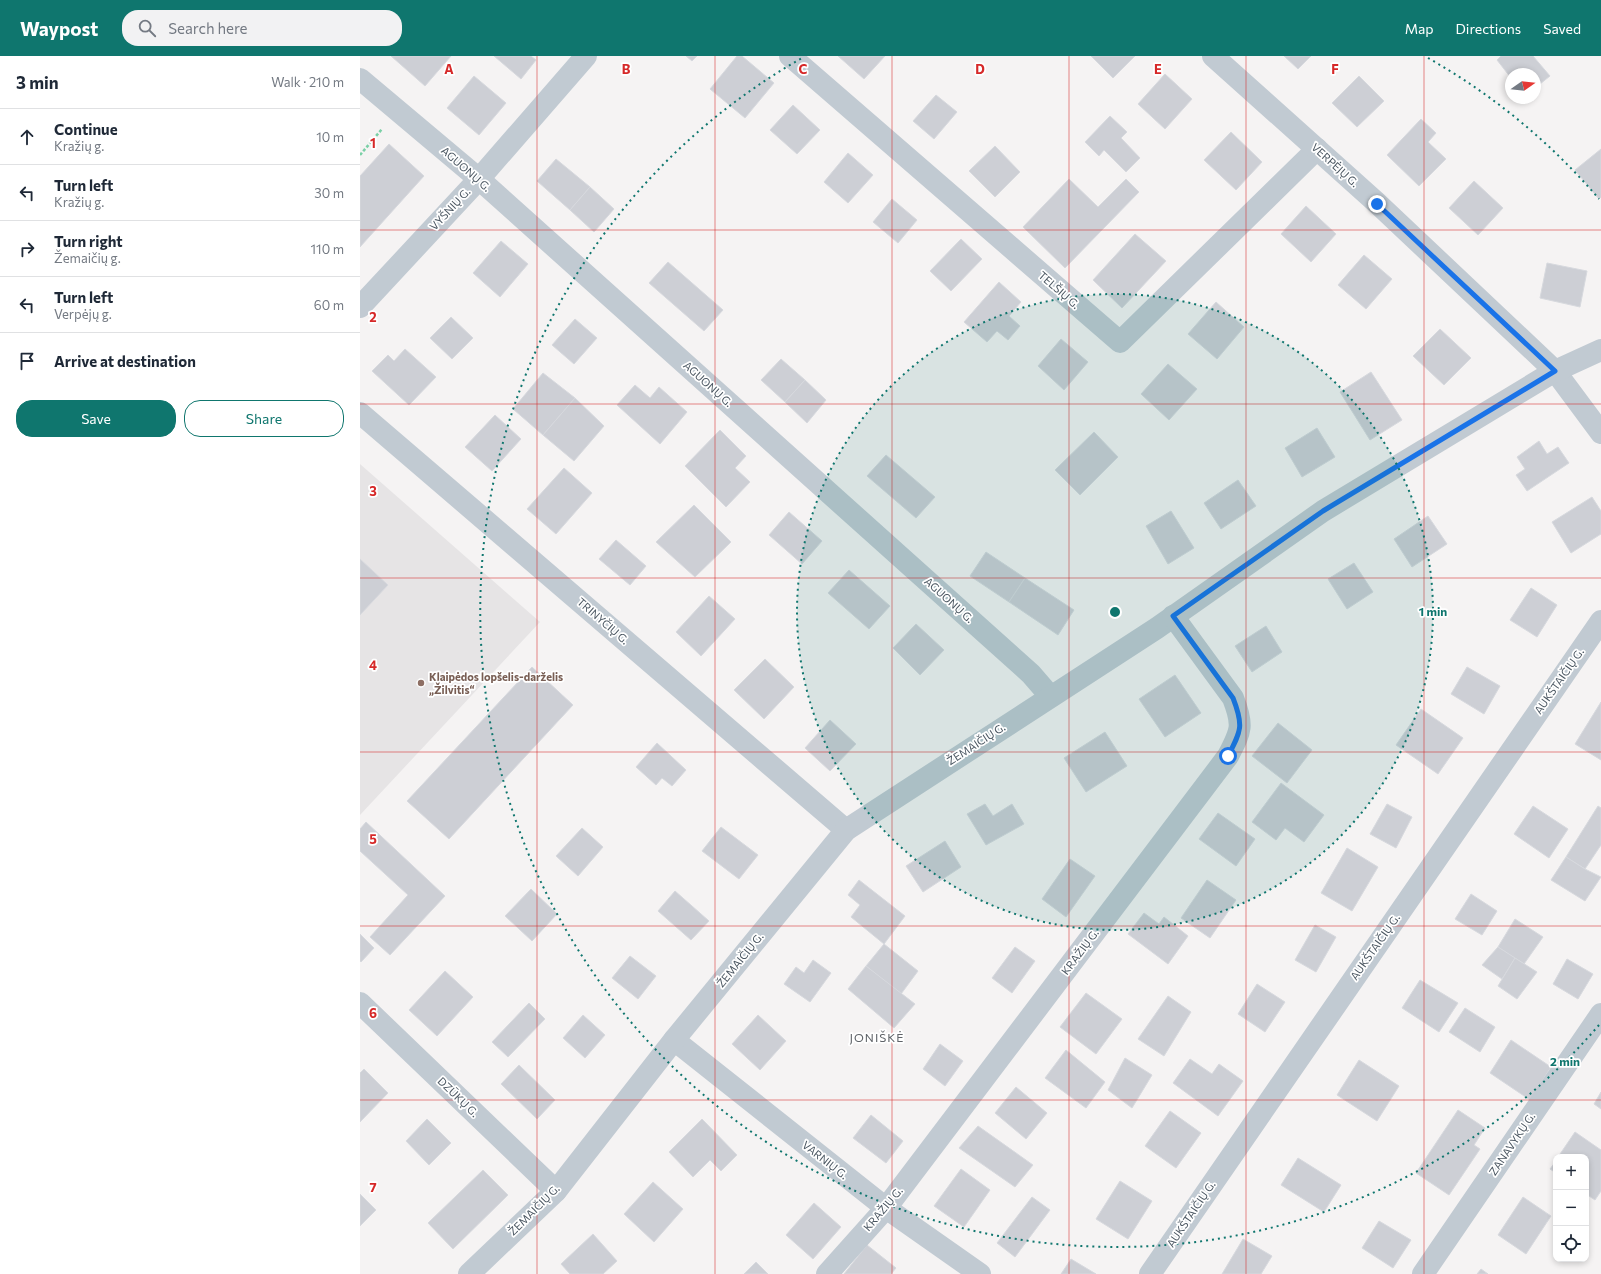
<!DOCTYPE html>
<html lang="en">
<head>
<meta charset="utf-8">
<style>
  body { margin:0; font-family:Commissioner,sans-serif; background:#f2f2f3; color:#1f2937 }
  .controls { position:absolute; right:12px; bottom:12px; display:grid; overflow:hidden; border-radius:8px; box-shadow:0 2px 6px #0003 }
  .controls button { width:36px; height:36px; display:grid; place-items:center; padding:0; border:0; border-bottom:1px solid #e0e1e3; background:#fff; color:#1f2937; font:20px sans-serif }
  .compass { position:absolute; left:1145px; top:12px; width:36px; height:36px; border-radius:50%; background:#fff; box-shadow:0 2px 6px #0003; rotate:76deg }
  .stop { position:absolute; width:12px; height:12px; margin:-9px; border:3px solid #1a73e8; border-radius:50%; background:#fff }
  .stop.end { background:#1a73e8; border-color:#fff; box-shadow:0 1px 4px #0008 }
  .list { margin:0; padding:0; list-style:none }
  h2 { display:flex; justify-content:space-between; align-items:center; height:52px; margin:0; padding:0 16px; font-size:17px }
  h2 small { font-size:13px; font-weight:400; color:#747a83 }
  .list li { display:grid; grid-template-columns:26px 1fr auto; gap:12px; align-items:center; box-sizing:border-box; height:56px; padding:0 16px; border-top:1px solid #e0e1e3 }
  .list b { display:block; font-size:15px; white-space:nowrap }
  .list p { margin:0; font-size:13px; white-space:nowrap; color:#747a83 }
  .list em { font-size:13px; font-style:normal; color:#747a83 }
  .actions { display:flex; gap:8px; padding:12px 16px }
  .actions a { flex:1; padding:9px 0; border:1px solid #0f766e; border-radius:16px; text-align:center; font-size:14px; color:#0f766e }
  .actions .main { background:#0f766e; color:#fff }
  .icon { flex:none; width:22px; height:22px; fill:none; stroke:currentColor; stroke-width:2; stroke-linecap:round; stroke-linejoin:round }
  .map { position:relative; flex:none; width:1241px; height:1218px; overflow:hidden }
  header { display:flex; align-items:center; gap:24px; box-sizing:border-box; height:56px; padding:0 20px; background:#0f766e; color:#fff }
  header strong { font-size:19px }
  nav { display:flex; gap:22px; margin-inline-start:auto; font-size:14px }
  .search { width:280px; height:36px; background:#f2f2f3; display:flex; align-items:center; gap:10px; box-sizing:border-box; padding:0 14px; border-radius:16px; color:#747a83; font-size:15px }
  main { display:flex }
  aside { flex:1; background:#fff }
  .map>svg:first-child { display:block }
  .education { fill:#e6e4e5 }
  .building { fill:#cdcfd5; stroke:#d7d9de }
  .lines { fill:none; stroke-linecap:round; stroke-linejoin:round }
  .path { stroke:#7ad0a6; stroke-width:2.5; stroke-dasharray:3 2; stroke-linecap:butt }
  .minor { stroke:#c1cad2; stroke-width:22 }
  .route { stroke:#1a73e8; stroke-width:5 }
  .grid { fill:none; stroke:#d62828; stroke-width:1; stroke-opacity:0.55 }
  .ring { fill:none; stroke:#0f766e; stroke-width:2; stroke-dasharray:2 4 }
  .education-dot { fill:#8d6e63; stroke:#fff; stroke-width:1.5 }
  .labels { text-anchor:middle; stroke-width:3.5; stroke-linejoin:round; paint-order:stroke }
  .street-label { font-size:11px; fill:#4a5661; stroke:#fff }
  .education-label { font-size:11px; font-weight:bold; fill:#785e54; stroke:#fff; text-anchor:start }
  .neighbourhood-label { font-size:12px; letter-spacing:1px; fill:#5f6368; stroke:#fff }
  .grid-label { font-size:13px; text-anchor:middle; font-weight:bold; fill:#d62828; stroke:#fff; stroke-width:3.5; stroke-linejoin:round; paint-order:stroke }
  .centre { fill:#0f766e; stroke:#fff; stroke-width:2 }
  .ring-label { font-size:12px; text-anchor:middle; font-weight:bold; fill:#0f766e; stroke:#fff; stroke-width:3.5; stroke-linejoin:round; paint-order:stroke }
</style>
</head>
<body>
<header>
<strong>Waypost</strong>
<div class="search"><svg class="icon" aria-label="search" viewBox="0 0 24 24"><circle cx="10" cy="10" r="6"/><path d="M15 15l6 6"/></svg>Search here</div>
<nav><a>Map</a><a>Directions</a><a>Saved</a></nav>
</header>
<main>
<aside>
<h2>3 min<small>Walk · 210 m</small></h2>
<ul class="list">
<li><svg class="icon" aria-label="ahead" viewBox="0 0 24 24"><path d="M12 20V5M6 11l6-6 6 6"/></svg><div><b>Continue</b><p>Kražių g.</p></div><em>10 m</em></li>
<li><svg class="icon" aria-label="left" viewBox="0 0 24 24"><path d="M17 20v-9H6M10 6l-5 5 5 5"/></svg><div><b>Turn left</b><p>Kražių g.</p></div><em>30 m</em></li>
<li><svg class="icon" aria-label="right" viewBox="0 0 24 24"><path d="M7 20v-9h11M14 6l5 5-5 5"/></svg><div><b>Turn right</b><p>Žemaičių g.</p></div><em>110 m</em></li>
<li><svg class="icon" aria-label="left" viewBox="0 0 24 24"><path d="M17 20v-9H6M10 6l-5 5 5 5"/></svg><div><b>Turn left</b><p>Verpėjų g.</p></div><em>60 m</em></li>
<li><svg class="icon" aria-label="arrive" viewBox="0 0 24 24"><path d="M6 21V4h12l-3 4 3 4H6"/></svg><div><b>Arrive at destination</b></div></li>
</ul>
<div class="actions"><a class="main">Save</a><a>Share</a></div>
</aside>
<div class="map">
<svg width="1241" height="1218" viewBox="0 0 1241 1218">
  <rect width="100%" height="100%" fill="#f5f3f3"/>
  <!-- education -->
  <path class="education" d="M 0,408 L 180,566 L 0,759 Z"/>
  <!-- building -->
  <g class="building">
    <path d="M 31,0 L 91,0 L 65,30 Z"/>
    <path d="M 134,0 L 171,0 L 176,4 L 161,23 Z"/>
    <path d="M 326,0 L 337,0 L 332,5 Z"/>
    <path d="M 377,0 L 382,0 L 414,27 L 385,62 L 350,33 Z"/>
    <path d="M 478,0 L 525,0 L 504,23 Z"/>
    <path d="M 731,0 L 775,0 L 753,22 Z"/>
    <path d="M 924,0 L 951,0 L 938,13 Z"/>
    <path d="M 1141,0 L 1173,0 L 1190,20 L 1175,32 L 1175,18 L 1151,18 L 1151,22 L 1137,4 Z"/>
    <path d="M 805,18 L 832,43 L 805,73 L 778,48 Z"/>
    <path d="M 114,20 L 146,47 L 119,79 L 87,52 Z"/>
    <path d="M 999,20 L 1024,45 L 997,71 L 972,47 Z"/>
    <path d="M 576,39 L 597,56 L 574,83 L 553,65 Z"/>
    <path d="M 433,49 L 460,74 L 437,98 L 410,74 Z"/>
    <path d="M 750,60 L 767,76 L 761,82 L 780,102 L 766,116 L 744,94 L 739,100 L 725,86 Z"/>
    <path d="M 1061,63 L 1076,77 L 1068,86 L 1086,103 L 1059,130 L 1027,99 Z"/>
    <path d="M 871,76 L 902,106 L 876,134 L 844,104 Z"/>
    <path d="M 29,88 L 64,120 L 0,191 L 0,120 Z"/>
    <path d="M 635,90 L 660,116 L 635,141 L 609,115 Z"/>
    <path d="M 1241,93 L 1241,141 L 1239,143 L 1215,114 Z"/>
    <path d="M 488,97 L 513,119 L 488,147 L 464,126 Z"/>
    <path d="M 196,103 L 230,131 L 210,154 L 177,125 Z"/>
    <path d="M 709,123 L 738,151 L 766,123 L 779,136 L 705,212 L 663,171 Z"/>
    <path d="M 1114,125 L 1143,152 L 1118,179 L 1089,152 Z"/>
    <path d="M 230,131 L 254,153 L 234,176 L 210,154 Z"/>
    <path d="M 532,143 L 557,164 L 538,187 L 513,166 Z"/>
    <path d="M 946,150 L 976,178 L 951,206 L 921,178 Z"/>
    <path d="M 775,178 L 806,205 L 762,252 L 733,224 Z"/>
    <path d="M 601,183 L 622,203 L 591,235 L 570,215 Z"/>
    <path d="M 141,185 L 168,208 L 140,241 L 113,217 Z"/>
    <path d="M 1004,199 L 1032,223 L 1006,253 L 978,229 Z"/>
    <path d="M 308,206 L 363,254 L 344,275 L 289,227 Z"/>
    <path d="M 1187,207 L 1227,215 L 1220,251 L 1180,242 Z"/>
    <path d="M 639,226 L 661,246 L 649,260 L 660,270 L 648,284 L 637,275 L 627,286 L 604,266 Z"/>
    <path d="M 856,246 L 884,271 L 857,303 L 828,278 Z"/>
    <path d="M 91,261 L 113,282 L 92,303 L 70,282 Z"/>
    <path d="M 215,263 L 237,282 L 214,308 L 192,289 Z"/>
    <path d="M 1080,273 L 1111,302 L 1084,329 L 1053,300 Z"/>
    <path d="M 701,283 L 728,306 L 704,334 L 678,310 Z"/>
    <path d="M 45,293 L 76,321 L 49,349 L 12,315 L 28,299 L 34,305 Z"/>
    <path d="M 421,303 L 445,324 L 425,346 L 401,324 Z"/>
    <path d="M 808,308 L 837,333 L 809,364 L 781,338 Z"/>
    <path d="M 1011,316 L 1042,364 L 1010,384 L 980,336 Z"/>
    <path d="M 183,317 L 215,342 L 183,379 L 153,353 Z"/>
    <path d="M 445,324 L 466,344 L 447,367 L 425,346 Z"/>
    <path d="M 275,329 L 290,342 L 299,331 L 327,356 L 300,388 L 257,349 Z"/>
    <path d="M 215,342 L 244,370 L 214,405 L 183,379 Z"/>
    <path d="M 135,359 L 161,383 L 132,415 L 105,391 Z"/>
    <path d="M 957,372 L 975,401 L 942,421 L 925,392 Z"/>
    <path d="M 360,374 L 386,400 L 375,412 L 390,426 L 366,451 L 325,410 Z"/>
    <path d="M 734,376 L 758,401 L 720,439 L 695,414 Z"/>
    <path d="M 1179,385 L 1187,398 L 1198,391 L 1209,407 L 1167,435 L 1156,419 L 1165,413 L 1157,401 Z"/>
    <path d="M 526,399 L 575,441 L 556,462 L 507,420 Z"/>
    <path d="M 204,412 L 232,437 L 196,478 L 167,453 Z"/>
    <path d="M 878,424 L 896,450 L 861,473 L 844,447 Z"/>
    <path d="M 1232,441 L 1241,455 L 1241,478 L 1211,497 L 1192,466 Z"/>
    <path d="M 334,449 L 371,486 L 335,521 L 296,486 Z"/>
    <path d="M 811,455 L 834,492 L 808,508 L 786,470 Z"/>
    <path d="M 429,456 L 462,485 L 442,508 L 409,479 Z"/>
    <path d="M 1068,460 L 1087,488 L 1052,511 L 1034,483 Z"/>
    <path d="M 256,484 L 286,510 L 270,529 L 239,503 Z"/>
    <path d="M 626,496 L 665,522 L 649,546 L 610,520 Z"/>
    <path d="M 0,503 L 28,529 L 0,559 Z"/>
    <path d="M 994,507 L 1013,536 L 987,553 L 968,523 Z"/>
    <path d="M 489,514 L 530,550 L 509,573 L 468,537 Z"/>
    <path d="M 665,522 L 714,554 L 698,579 L 649,546 Z"/>
    <path d="M 1171,532 L 1197,549 L 1177,581 L 1150,564 Z"/>
    <path d="M 349,540 L 375,563 L 341,600 L 316,576 Z"/>
    <path d="M 556,568 L 584,594 L 560,619 L 533,592 Z"/>
    <path d="M 906,570 L 922,596 L 892,616 L 875,590 Z"/>
    <path d="M 405,603 L 434,631 L 404,663 L 374,634 Z"/>
    <path d="M 172,611 L 213,649 L 89,783 L 47,745 Z"/>
    <path d="M 1107,611 L 1140,630 L 1124,658 L 1091,638 Z"/>
    <path d="M 815,619 L 841,657 L 805,681 L 779,643 Z"/>
    <path d="M 1241,646 L 1241,704 L 1215,688 Z"/>
    <path d="M 1061,653 L 1103,682 L 1078,718 L 1036,689 Z"/>
    <path d="M 470,664 L 496,688 L 470,715 L 445,692 Z"/>
    <path d="M 918,667 L 952,694 L 927,727 L 892,700 Z"/>
    <path d="M 745,676 L 767,710 L 726,736 L 704,702 Z"/>
    <path d="M 297,687 L 326,714 L 312,730 L 302,722 L 296,729 L 276,711 Z"/>
    <path d="M 921,727 L 964,759 L 944,786 L 925,772 L 916,784 L 892,766 Z"/>
    <path d="M 625,748 L 633,760 L 652,748 L 664,768 L 626,789 L 607,758 Z"/>
    <path d="M 1027,748 L 1052,761 L 1036,792 L 1010,778 Z"/>
    <path d="M 1173,750 L 1208,773 L 1189,802 L 1154,778 Z"/>
    <path d="M 1238,750 L 1241,752 L 1241,789 L 1225,813 L 1206,801 Z"/>
    <path d="M 858,757 L 895,783 L 876,810 L 839,783 Z"/>
    <path d="M 6,766 L 85,840 L 30,899 L 10,881 L 48,839 L 0,795 L 0,773 Z"/>
    <path d="M 361,771 L 398,799 L 379,823 L 342,795 Z"/>
    <path d="M 222,772 L 243,791 L 218,820 L 196,800 Z"/>
    <path d="M 585,785 L 601,811 L 563,836 L 546,810 Z"/>
    <path d="M 987,792 L 1018,811 L 992,855 L 961,837 Z"/>
    <path d="M 1206,801 L 1225,813 L 1241,821 L 1225,845 L 1191,824 Z"/>
    <path d="M 710,803 L 735,820 L 706,861 L 682,843 Z"/>
    <path d="M 499,824 L 545,860 L 524,888 L 491,861 L 500,849 L 488,839 Z"/>
    <path d="M 847,824 L 876,844 L 850,882 L 821,862 Z"/>
    <path d="M 171,833 L 197,858 L 172,885 L 145,860 Z"/>
    <path d="M 315,835 L 349,865 L 331,884 L 298,855 Z"/>
    <path d="M 1111,838 L 1137,855 L 1122,879 L 1095,863 Z"/>
    <path d="M 784,857 L 799,868 L 804,861 L 828,880 L 808,908 L 768,878 Z"/>
    <path d="M 1155,863 L 1183,881 L 1164,908 L 1138,891 Z"/>
    <path d="M 955,869 L 976,881 L 956,916 L 935,904 Z"/>
    <path d="M 0,878 L 14,892 L 1,906 L 0,905 Z"/>
    <path d="M 524,888 L 558,915 L 541,938 L 506,910 Z"/>
    <path d="M 655,891 L 675,905 L 652,937 L 632,922 Z"/>
    <path d="M 1138,891 L 1155,902 L 1142,923 L 1122,909 Z"/>
    <path d="M 270,900 L 296,920 L 278,943 L 252,922 Z"/>
    <path d="M 1155,902 L 1177,916 L 1157,943 L 1138,930 Z"/>
    <path d="M 1207,903 L 1233,918 L 1218,943 L 1193,928 Z"/>
    <path d="M 453,904 L 471,917 L 450,946 L 424,928 L 436,911 L 444,917 Z"/>
    <path d="M 506,910 L 555,948 L 534,972 L 488,933 Z"/>
    <path d="M 85,915 L 113,941 L 77,980 L 49,954 Z"/>
    <path d="M 1060,924 L 1098,947 L 1079,976 L 1042,952 Z"/>
    <path d="M 897,928 L 925,946 L 905,976 L 878,958 Z"/>
    <path d="M 726,937 L 762,963 L 736,998 L 700,971 Z"/>
    <path d="M 808,940 L 831,956 L 804,1000 L 778,983 Z"/>
    <path d="M 169,947 L 185,963 L 148,1001 L 132,986 Z"/>
    <path d="M 1105,952 L 1135,971 L 1120,996 L 1089,976 Z"/>
    <path d="M 223,959 L 245,979 L 225,1002 L 203,982 Z"/>
    <path d="M 398,959 L 426,985 L 400,1014 L 372,988 Z"/>
    <path d="M 1151,984 L 1191,1011 L 1170,1044 L 1130,1017 Z"/>
    <path d="M 580,988 L 603,1005 L 585,1030 L 563,1013 Z"/>
    <path d="M 706,994 L 745,1026 L 726,1052 L 685,1022 Z"/>
    <path d="M 765,1002 L 792,1019 L 772,1052 L 748,1034 Z"/>
    <path d="M 830,1003 L 852,1018 L 859,1008 L 883,1025 L 858,1060 L 813,1027 Z"/>
    <path d="M 999,1004 L 1039,1030 L 1017,1065 L 977,1039 Z"/>
    <path d="M 159,1009 L 195,1044 L 177,1063 L 141,1028 Z"/>
    <path d="M 4,1013 L 28,1037 L 0,1066 L 0,1017 Z"/>
    <path d="M 656,1031 L 687,1057 L 666,1083 L 635,1057 Z"/>
    <path d="M 1241,1036 L 1241,1053 L 1234,1048 Z"/>
    <path d="M 1098,1054 L 1125,1072 L 1114,1089 L 1120,1093 L 1089,1139 L 1056,1117 Z"/>
    <path d="M 810,1055 L 841,1077 L 816,1112 L 785,1090 Z"/>
    <path d="M 511,1059 L 543,1085 L 526,1107 L 493,1082 Z"/>
    <path d="M 67,1063 L 91,1087 L 69,1109 L 46,1085 Z"/>
    <path d="M 342,1063 L 377,1099 L 361,1115 L 350,1104 L 333,1121 L 309,1096 Z"/>
    <path d="M 618,1070 L 673,1109 L 655,1131 L 599,1092 Z"/>
    <path d="M 1215,1076 L 1241,1094 L 1241,1135 L 1235,1144 L 1226,1138 L 1226,1101 L 1198,1101 Z"/>
    <path d="M 938,1102 L 981,1129 L 964,1156 L 921,1129 Z"/>
    <path d="M 1196,1105 L 1196,1117 L 1190,1113 Z"/>
    <path d="M 601,1113 L 630,1134 L 604,1171 L 574,1150 Z"/>
    <path d="M 123,1114 L 148,1139 L 93,1193 L 68,1167 Z"/>
    <path d="M 760,1125 L 792,1145 L 768,1183 L 736,1163 Z"/>
    <path d="M 293,1126 L 323,1153 L 294,1186 L 264,1158 Z"/>
    <path d="M 0,1138 L 16,1154 L 0,1170 Z"/>
    <path d="M 672,1141 L 690,1154 L 655,1201 L 637,1187 Z"/>
    <path d="M 1163,1141 L 1191,1160 L 1166,1198 L 1138,1179 Z"/>
    <path d="M 454,1147 L 481,1171 L 453,1203 L 426,1179 Z"/>
    <path d="M 1019,1165 L 1051,1184 L 1033,1212 L 1002,1192 Z"/>
    <path d="M 233,1178 L 257,1205 L 243,1218 L 210,1218 L 201,1208 Z"/>
    <path d="M 883,1183 L 912,1200 L 901,1218 L 862,1218 Z"/>
    <path d="M 507,1189 L 536,1212 L 531,1218 L 484,1218 Z"/>
    <path d="M 711,1203 L 736,1218 L 701,1218 Z"/>
    <path d="M 396,1206 L 408,1218 L 384,1218 Z"/>
    <path d="M 1121,1213 L 1128,1218 L 1117,1218 Z"/>
  </g>
  <g class="lines">
    <!-- path -->
    <path class="path" d="M 0,99 L 22,73"/>
    <!-- minor -->
    <g class="minor">
      <path d="M 430,0 L 760,286 L 957,93"/>
      <path d="M 853,0 L 1017,147 L 1195,315 L 1241,377"/>
      <path d="M 0,23 L 119,123 L 671,618 L 690,640"/>
      <path d="M 0,251 L 119,123 L 226,0"/>
      <path d="M 0,357 L 486,774"/>
      <path d="M 0,947 L 196,1135"/>
      <path d="M 314,984 L 526,1152 L 620,1218"/>
      <path d="M 109,1218 L 196,1135 L 314,984 L 486,774 L 797,572 L 963,455 L 1195,315 L 1241,294"/>
      <path d="M 467,1218 L 526,1152 L 868,700 C 881,675 884,670 873,642 L 813,560"/>
      <path d="M 790,1218 L 1241,565"/>
      <path d="M 1063,1218 L 1241,958"/>
    </g>
  </g>
  <g class="lines">
    <!-- route -->
    <path class="route" d="M 868,700 C 881,675 884,670 873,642 L 813,560 L 963,455 L 1195,315 L 1017,148"/>
  </g>
  <!-- grid -->
  <path class="grid" d="M 177,0 L 177,1218M 355,0 L 355,1218M 532,0 L 532,1218M 709,0 L 709,1218M 886,0 L 886,1218M 1064,0 L 1064,1218M 0,174 L 1241,174M 0,348 L 1241,348M 0,522 L 1241,522M 0,696 L 1241,696M 0,870 L 1241,870M 0,1044 L 1241,1044"/>
  <!-- distance rings -->
  <circle cx="755" cy="556" r="318" fill="#0f766e" fill-opacity=".12"/>
  <g class="ring">
    <circle cx="755" cy="556" r="318"/>
    <path d="M1239 969A636 636 0 1 1 442 2M1068 2A636 636 0 0 1 1239 143"/>
  </g>
  <!-- markers -->
  <circle class="education-dot" cx="61" cy="627" r="4"/>
  <g class="labels">
    <!-- street labels -->
    <g class="street-label">
      <text transform="translate(975 109) rotate(42)" y="4">VERPĖJŲ G.</text>
      <text transform="translate(106 113) rotate(41)" y="4">AGUONŲ G.</text>
      <text transform="translate(90 153) rotate(-47)" y="4">VYŠNIŲ G.</text>
      <text transform="translate(699 234) rotate(41)" y="4">TELŠIŲ G.</text>
      <text transform="translate(348 328) rotate(42)" y="4">AGUONŲ G.</text>
      <text transform="translate(589 544) rotate(42)" y="4">AGUONŲ G.</text>
      <text transform="translate(243 565) rotate(41)" y="4">TRINYČIŲ G.</text>
      <text transform="translate(1199 625) rotate(-55)" y="4">AUKŠTAIČIŲ G.</text>
      <text transform="translate(616 688) rotate(-33)" y="4">ŽEMAIČIŲ G.</text>
      <text transform="translate(1015 891) rotate(-55)" y="4">AUKŠTAIČIŲ G.</text>
      <text transform="translate(720 896) rotate(-53)" y="4">KRAŽIŲ G.</text>
      <text transform="translate(380 904) rotate(-51)" y="4">ŽEMAIČIŲ G.</text>
      <text transform="translate(98 1041) rotate(44)" y="4">DZŪKŲ G.</text>
      <text transform="translate(1152 1088) rotate(-56)" y="4">ZANAVYKŲ G.</text>
      <text transform="translate(465 1104) rotate(38)" y="4">VARNIŲ G.</text>
      <text transform="translate(523 1153) rotate(-50)" y="4">KRAŽIŲ G.</text>
      <text transform="translate(174 1154) rotate(-45)" y="4">ŽEMAIČIŲ G.</text>
      <text transform="translate(831 1158) rotate(-56)" y="4">AUKŠTAIČIŲ G.</text>
    </g>
    <!-- education labels -->
    <g class="education-label">
      <text x="69" y="625">Klaipėdos lopšelis-darželis<tspan x="69" dy="13">„Žilvitis“</tspan></text>
    </g>
    <!-- neighbourhood labels -->
    <g class="neighbourhood-label">
      <text x="517" y="986">JONIŠKĖ</text>
    </g>
  </g>
  <g class="grid-label">
    <text x="89" y="18">A</text>
    <text x="266" y="18">B</text>
    <text x="443" y="18">C</text>
    <text x="620" y="18">D</text>
    <text x="798" y="18">E</text>
    <text x="975" y="18">F</text>
    <text x="13" y="92">1</text>
    <text x="13" y="266">2</text>
    <text x="13" y="440">3</text>
    <text x="13" y="614">4</text>
    <text x="13" y="788">5</text>
    <text x="13" y="962">6</text>
    <text x="13" y="1136">7</text>
  </g>
  <circle cx="755" cy="556" r="6" class="centre"/>
  <g class="ring-label">
    <text x="1073" y="560">1 min</text>
    <text x="1205" y="1010">2 min</text>
  </g>
</svg>
<div class="controls">
<button>+</button>
<button>−</button>
<button><svg class="icon" aria-label="locate" viewBox="0 0 24 24"><circle cx="12" cy="12" r="6"/><path d="M12 2v4M12 18v4M2 12h4M18 12h4"/></svg></button>
</div>
<svg class="compass" viewBox="-18 -18 36 36"><path d="M0-13l5 13h-10z" fill="#e53935"/><path d="M0 13l5-13h-10z" fill="#747a83"/></svg>
<div class="stop" style="left:868px;top:700px"></div>
<div class="stop end" style="left:1017px;top:148px"></div>
</div>
</main>
</body>
</html>
